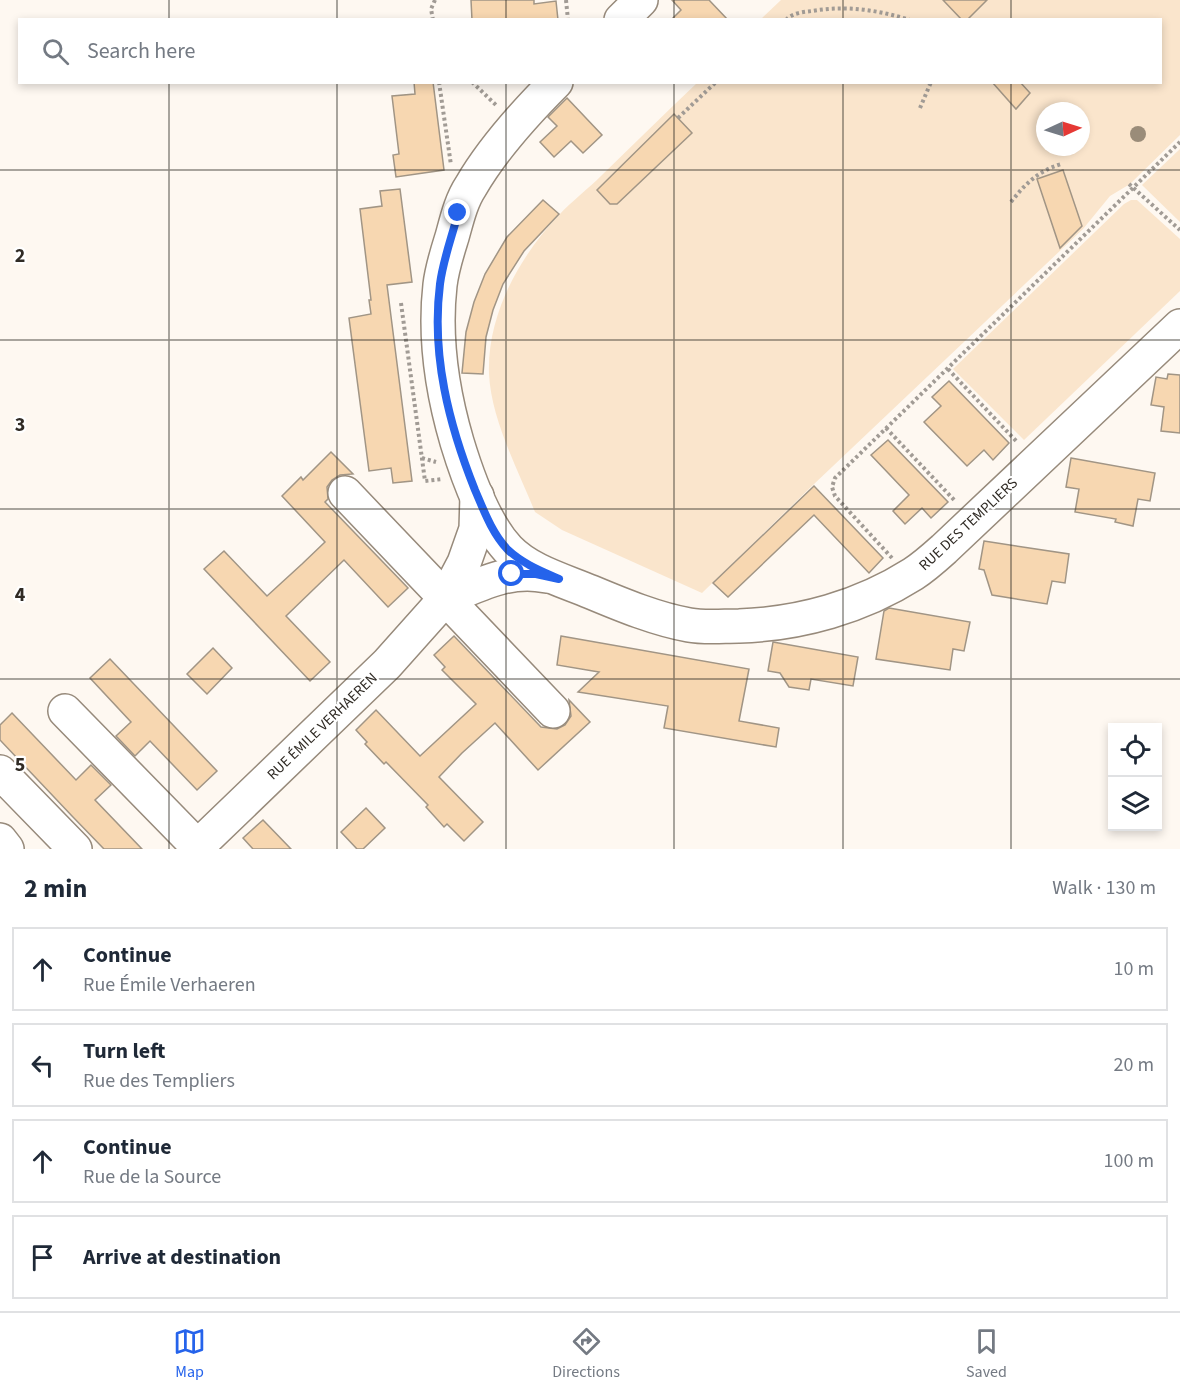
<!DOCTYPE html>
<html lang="en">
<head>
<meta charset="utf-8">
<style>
  body { margin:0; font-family:"Source Sans 3",sans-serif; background:#f6f6f7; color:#1f2937 }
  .controls { position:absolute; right:18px; bottom:18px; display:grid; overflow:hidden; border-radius:0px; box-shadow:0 3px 9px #0003 }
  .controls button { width:54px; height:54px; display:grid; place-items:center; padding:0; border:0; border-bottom:2px solid #e0e1e3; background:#fff; color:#1f2937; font:30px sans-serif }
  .compass { position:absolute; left:1036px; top:102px; width:54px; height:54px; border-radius:50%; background:#fff; box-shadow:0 3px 9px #0003; rotate:86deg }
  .stop { position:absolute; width:18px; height:18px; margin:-14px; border:4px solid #2563eb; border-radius:50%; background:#fff }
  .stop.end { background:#2563eb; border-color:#fff; box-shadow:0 2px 6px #0008 }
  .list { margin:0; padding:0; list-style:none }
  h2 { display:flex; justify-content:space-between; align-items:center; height:78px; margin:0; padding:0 24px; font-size:26px }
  h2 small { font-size:20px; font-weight:400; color:#747a83 }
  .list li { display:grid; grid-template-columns:39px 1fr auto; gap:18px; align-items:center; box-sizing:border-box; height:84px; margin:0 12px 12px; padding:0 12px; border:2px solid #e0e1e3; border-radius:0px }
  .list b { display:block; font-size:22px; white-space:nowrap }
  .list p { margin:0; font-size:20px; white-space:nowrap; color:#747a83 }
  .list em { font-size:20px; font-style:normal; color:#747a83 }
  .icon { flex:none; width:33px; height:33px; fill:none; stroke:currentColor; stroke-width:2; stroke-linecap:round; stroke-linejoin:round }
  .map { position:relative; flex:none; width:1180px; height:849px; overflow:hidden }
  .search { position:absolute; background:#fff; box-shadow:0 3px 9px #0003; left:18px; right:18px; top:18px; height:66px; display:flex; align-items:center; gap:15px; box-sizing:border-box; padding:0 21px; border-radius:0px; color:#747a83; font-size:22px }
  .sheet { height:462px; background:#fff }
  nav { display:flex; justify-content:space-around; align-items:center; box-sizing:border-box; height:84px; border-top:2px solid #e0e1e3; background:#fff; font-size:16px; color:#747a83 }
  nav a { display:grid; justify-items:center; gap:3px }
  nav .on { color:#2563eb }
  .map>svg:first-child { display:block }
  .grass { fill:#fae5cc; fill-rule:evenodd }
  .building { fill:#f7d7b1; stroke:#a19585; stroke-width:1.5 }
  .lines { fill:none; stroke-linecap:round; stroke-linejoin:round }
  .minor-casing { stroke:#978a7b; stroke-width:36 }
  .path { stroke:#a19b95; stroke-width:4; stroke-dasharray:3 3; stroke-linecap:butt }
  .minor { stroke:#fff; stroke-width:33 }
  .tree { fill:#9a8c79 }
  .route { stroke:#2563eb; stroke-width:8 }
  .grid { fill:none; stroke:#302b25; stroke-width:1.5; stroke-opacity:0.55 }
  .labels { text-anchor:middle; stroke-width:4.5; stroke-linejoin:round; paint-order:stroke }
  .street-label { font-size:15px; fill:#302b25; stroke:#fff }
  .grid-label { font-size:20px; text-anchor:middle; font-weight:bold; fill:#302b25; stroke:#fff; stroke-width:4.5; stroke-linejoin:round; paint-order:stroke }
</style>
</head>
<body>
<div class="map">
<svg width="1180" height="849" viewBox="0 0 1180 849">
  <rect width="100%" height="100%" fill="#fef8f1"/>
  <!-- grass -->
  <g class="grass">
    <path d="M 781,0 L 1180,0 L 1180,135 L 1130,184 L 1110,196 L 1083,229 L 813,485 L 702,593 L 562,530 L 535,512 C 518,470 491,419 489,374 C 487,315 519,257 559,215 C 572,201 588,189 602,175 C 634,144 665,113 697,83 L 1160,82 L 1160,20 L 761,19 ZM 1045,111 L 1081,111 L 1081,147 L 1045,147 Z"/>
    <path d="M 1180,149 L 1180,222 L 1142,185 Z"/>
    <path d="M 1131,200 L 1137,200 L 1180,239 L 1180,291 L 1024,440 L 953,369 L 1124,204 Z"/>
  </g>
  <!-- building -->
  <g class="building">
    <path d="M 471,0 L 534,0 L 534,4 L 556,1 L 558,20 L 472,20 Z"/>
    <path d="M 672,0 L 709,0 L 728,20 L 671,20 L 681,10 Z"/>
    <path d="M 943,0 L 987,0 L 967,20 L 962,20 Z"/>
    <path d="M 414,82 L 433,82 L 444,170 L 396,177 L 393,155 L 399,154 L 392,96 L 415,94 Z"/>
    <path d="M 992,82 L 1020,82 L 1030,93 L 1016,109 Z"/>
    <path d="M 567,98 L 602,135 L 583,153 L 571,141 L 554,157 L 540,142 L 557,126 L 548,117 Z"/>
    <path d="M 674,114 L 692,133 L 617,204 L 610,204 L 597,190 Z"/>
    <path d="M 1063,170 L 1082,226 L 1060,248 L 1037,179 Z"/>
    <path d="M 400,189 L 412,282 L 387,285 L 412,481 L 393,483 L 391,468 L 369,471 L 349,318 L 371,314 L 369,300 L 371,300 L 360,209 L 382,206 L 380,191 Z"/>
    <path d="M 543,200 L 559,214 L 524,251 L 503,284 L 493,310 L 486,337 L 483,374 L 462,373 L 466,332 L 474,302 L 485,274 L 507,237 Z"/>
    <path d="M 1168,374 L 1180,375 L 1180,433 L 1161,431 L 1164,407 L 1151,405 L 1156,377 L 1167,379 Z"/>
    <path d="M 949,381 L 1009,443 L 993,460 L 984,450 L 967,466 L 924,422 L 941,406 L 932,397 Z"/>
    <path d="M 888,440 L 948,502 L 931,518 L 922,508 L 905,524 L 893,511 L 909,495 L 871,455 Z"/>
    <path d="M 331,452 L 353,474 L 340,475 L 332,480 L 327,487 L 328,499 L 325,502 L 408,588 L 388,607 L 344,560 L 286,616 L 330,662 L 310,681 L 204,569 L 224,551 L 267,596 L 302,564 L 325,542 L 282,496 L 301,477 L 303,480 Z"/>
    <path d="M 1071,458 L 1155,473 L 1150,501 L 1138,499 L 1133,526 L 1115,522 L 1116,519 L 1075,512 L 1079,489 L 1066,487 Z"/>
    <path d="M 814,486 L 883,558 L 869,573 L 814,515 L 728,597 L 713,583 Z"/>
    <path d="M 984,541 L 1069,554 L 1065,583 L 1052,581 L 1047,604 L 992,595 L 984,570 L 979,569 Z"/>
    <path d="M 889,608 L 970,622 L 964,651 L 953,649 L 950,670 L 876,659 L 884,611 Z"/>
    <path d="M 454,636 L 541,727 L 557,729 L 565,725 L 571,716 L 569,700 L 590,722 L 538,770 L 495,723 L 462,753 L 439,777 L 483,822 L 464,841 L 447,824 L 444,827 L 426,807 L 428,805 L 386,762 L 384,764 L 365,744 L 367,742 L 356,730 L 376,710 L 420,756 L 476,704 L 442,670 L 445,667 L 434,655 Z"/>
    <path d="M 561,636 L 749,669 L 739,721 L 779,728 L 776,747 L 664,728 L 668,706 L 578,692 L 599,672 L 557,665 Z"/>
    <path d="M 773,642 L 858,657 L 853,686 L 811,679 L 809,690 L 789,687 L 780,673 L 768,671 Z"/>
    <path d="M 213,648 L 232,668 L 207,694 L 187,674 Z"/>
    <path d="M 110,659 L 217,771 L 197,790 L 150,741 L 135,756 L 116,736 L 131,722 L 90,678 Z"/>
    <path d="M 12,713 L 76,780 L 91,765 L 111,785 L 95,800 L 142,849 L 104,849 L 72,816 L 0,740 L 0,725 Z"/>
    <path d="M 366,808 L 385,828 L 363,849 L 357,849 L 341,832 Z"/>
    <path d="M 263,820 L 291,849 L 253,849 L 243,838 Z"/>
  </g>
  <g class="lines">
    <!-- minor casing -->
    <g class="minor-casing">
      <g id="minor">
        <path d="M 621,20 L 641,0"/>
        <path d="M 556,82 C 525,113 493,148 471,186 C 461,201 457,219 452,237 C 447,253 442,268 440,285 C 434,338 442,391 457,442 C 467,475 484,523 508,549 C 529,571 562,580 591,592 C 622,605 656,619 689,625 C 705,628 723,626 739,626 C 800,624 861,607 913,574 C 924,567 934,558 944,549 L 1180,326"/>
        <path d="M 345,493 L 553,711"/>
        <path d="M 445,599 C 478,585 510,568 546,576"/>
        <path d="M 65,711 L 200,849"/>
        <path d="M 0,772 L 75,849"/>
        <path d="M 0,840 L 7,849"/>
        <path d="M 195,849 L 387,664 L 445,599 L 464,563 L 476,529 L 477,496"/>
      </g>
    </g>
    <!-- path -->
    <g class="path">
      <path d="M 566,0 L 568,20"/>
      <path d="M 433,20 L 431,9 L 435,0"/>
      <path d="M 786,20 C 792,13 803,12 812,11 C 846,5 878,10 910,20"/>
      <path d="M 439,82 L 451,165"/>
      <path d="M 472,82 L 497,106"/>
      <path d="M 920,108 L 931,82"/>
      <path d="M 678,118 L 716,82"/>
      <path d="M 1129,184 L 1180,230"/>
      <path d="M 1011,202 C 1025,184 1038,171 1061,164"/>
      <path d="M 401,303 L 425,481 L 443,479"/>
      <path d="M 948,369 L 1018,443"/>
      <path d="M 886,428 L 956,502"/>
      <path d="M 422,458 L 436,462"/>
      <path d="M 892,558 L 835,496 L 832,487 L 835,478 L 1180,142"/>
    </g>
    <!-- minor -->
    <use href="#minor" class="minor"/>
  </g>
  <!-- trees -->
  <circle class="tree" cx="1138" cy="134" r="8"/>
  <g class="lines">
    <!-- route -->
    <path class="route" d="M 458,213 C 452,237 443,260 440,284 C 431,355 449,425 475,490 C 484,511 492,533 508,550 C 523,564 541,571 559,579 L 536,574 L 512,574"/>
  </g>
  <!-- grid -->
  <path class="grid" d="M 169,0 L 169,20M 337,0 L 337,20M 506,0 L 506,20M 674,0 L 674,20M 843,0 L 843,20M 1011,0 L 1011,20M 169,82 L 169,849M 337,82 L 337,849M 506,82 L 506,849M 674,82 L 674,849M 843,82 L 843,849M 1011,82 L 1011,849M 0,170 L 1180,170M 0,340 L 1180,340M 0,509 L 1180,509M 0,679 L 1180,679"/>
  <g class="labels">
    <!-- street labels -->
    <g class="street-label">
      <text transform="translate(968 524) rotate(-43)" y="5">RUE DES TEMPLIERS</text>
      <text transform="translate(322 726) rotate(-44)" y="5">RUE ÉMILE VERHAEREN</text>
    </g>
  </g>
  <g class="grid-label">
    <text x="20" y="262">2</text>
    <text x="20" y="431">3</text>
    <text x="20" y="601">4</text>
    <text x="20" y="771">5</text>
  </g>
</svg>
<div class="controls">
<button><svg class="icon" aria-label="locate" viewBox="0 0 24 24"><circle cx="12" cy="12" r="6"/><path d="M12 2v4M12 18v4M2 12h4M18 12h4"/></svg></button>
<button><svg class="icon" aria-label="layers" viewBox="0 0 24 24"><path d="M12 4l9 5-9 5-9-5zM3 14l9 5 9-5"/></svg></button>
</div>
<svg class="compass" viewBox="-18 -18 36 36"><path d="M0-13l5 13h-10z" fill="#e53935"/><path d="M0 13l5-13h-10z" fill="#747a83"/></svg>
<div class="stop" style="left:512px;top:574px"></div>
<div class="stop end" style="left:458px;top:213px"></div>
<div class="search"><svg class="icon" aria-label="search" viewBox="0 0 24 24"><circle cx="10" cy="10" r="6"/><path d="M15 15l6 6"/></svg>Search here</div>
</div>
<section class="sheet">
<h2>2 min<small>Walk · 130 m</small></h2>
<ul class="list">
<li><svg class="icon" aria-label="ahead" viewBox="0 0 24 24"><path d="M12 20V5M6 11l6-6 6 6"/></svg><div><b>Continue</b><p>Rue Émile Verhaeren</p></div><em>10 m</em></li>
<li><svg class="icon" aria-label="left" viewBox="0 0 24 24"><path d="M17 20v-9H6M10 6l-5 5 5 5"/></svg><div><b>Turn left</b><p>Rue des Templiers</p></div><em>20 m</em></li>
<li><svg class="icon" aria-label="ahead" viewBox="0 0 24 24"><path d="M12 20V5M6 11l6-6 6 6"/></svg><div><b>Continue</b><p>Rue de la Source</p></div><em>100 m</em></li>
<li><svg class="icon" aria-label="arrive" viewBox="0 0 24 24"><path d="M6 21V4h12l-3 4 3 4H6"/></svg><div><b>Arrive at destination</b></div></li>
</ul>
</section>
<nav>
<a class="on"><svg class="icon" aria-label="map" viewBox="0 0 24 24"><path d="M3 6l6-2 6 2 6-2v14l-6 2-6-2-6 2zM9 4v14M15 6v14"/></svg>Map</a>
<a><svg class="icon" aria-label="directions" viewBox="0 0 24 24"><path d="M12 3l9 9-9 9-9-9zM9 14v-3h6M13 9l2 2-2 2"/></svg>Directions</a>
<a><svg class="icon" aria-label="saved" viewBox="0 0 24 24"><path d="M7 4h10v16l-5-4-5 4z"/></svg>Saved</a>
</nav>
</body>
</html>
